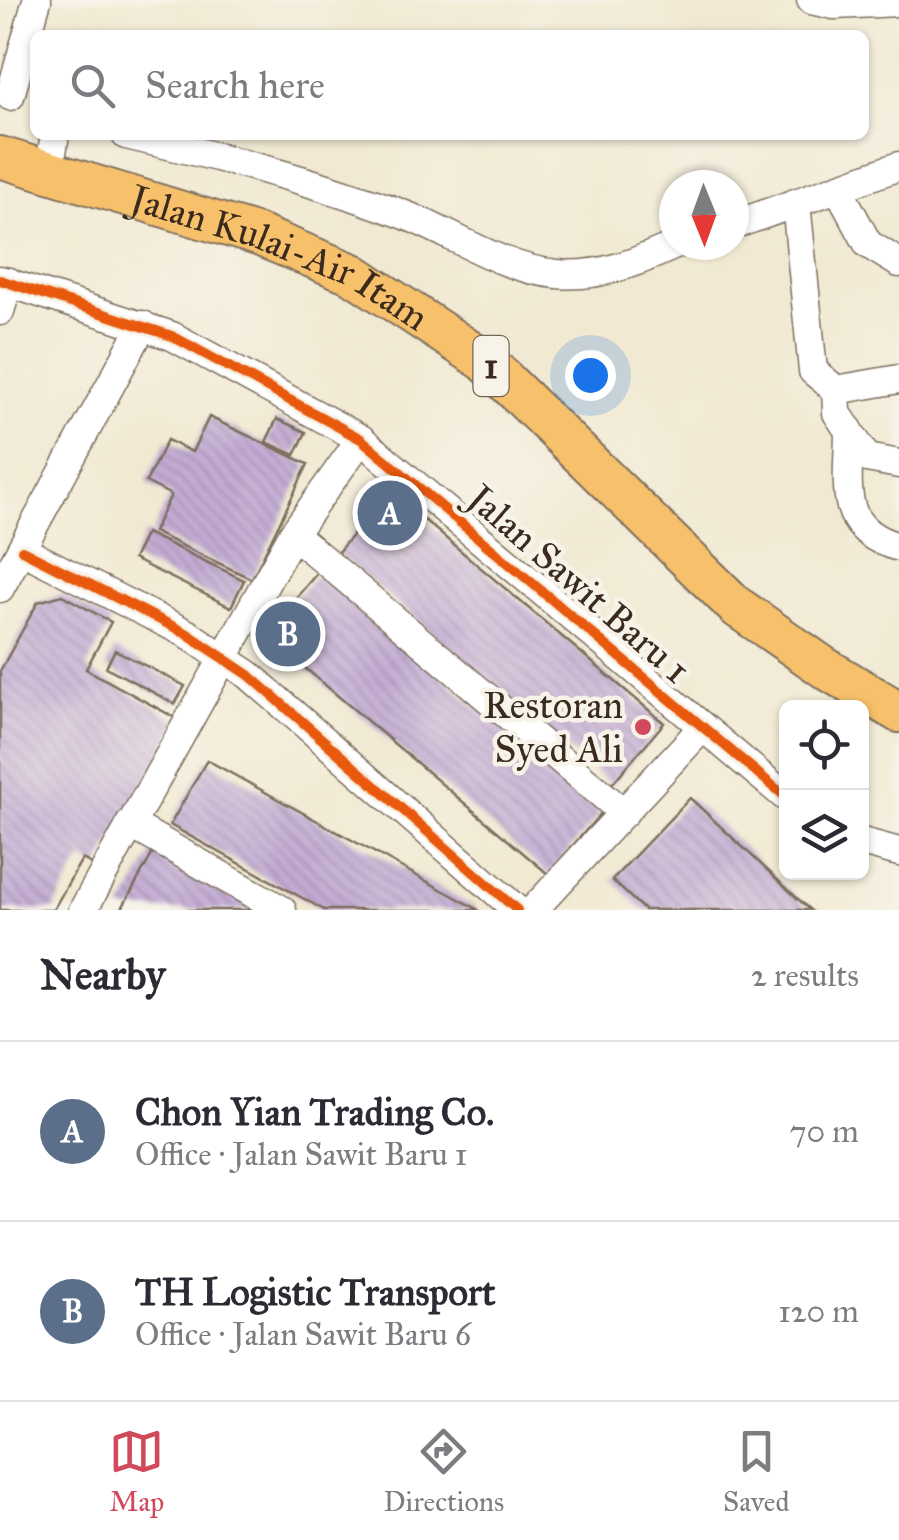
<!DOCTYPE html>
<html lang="en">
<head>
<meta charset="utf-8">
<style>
  body { margin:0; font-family:"IM FELL Great Primer",serif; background:#f2f2f3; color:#2b2b33 }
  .controls { position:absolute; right:30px; bottom:30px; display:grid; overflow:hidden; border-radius:15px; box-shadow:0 2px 8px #0004 }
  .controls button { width:90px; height:90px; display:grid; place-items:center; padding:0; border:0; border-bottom:2px solid #e1e1e2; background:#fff; color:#2b2b33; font:50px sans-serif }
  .compass { position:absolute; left:659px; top:170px; width:90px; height:90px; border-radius:50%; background:#fff; box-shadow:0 2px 8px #0004; rotate:179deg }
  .you { position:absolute; left:590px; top:375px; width:35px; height:35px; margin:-25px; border:8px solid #fff; border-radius:50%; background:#1a73e8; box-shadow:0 0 0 15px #1a73e833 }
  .badge { display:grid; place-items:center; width:65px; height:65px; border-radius:50%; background:#d1495b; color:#fff; font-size:32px; font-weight:700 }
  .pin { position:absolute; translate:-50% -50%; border:5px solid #fff; box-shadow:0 2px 10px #0006 }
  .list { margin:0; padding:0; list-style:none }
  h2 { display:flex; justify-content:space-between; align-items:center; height:130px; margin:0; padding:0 40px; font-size:42px }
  h2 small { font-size:32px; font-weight:400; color:#7c7c81 }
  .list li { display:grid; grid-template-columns:65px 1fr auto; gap:30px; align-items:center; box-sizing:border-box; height:180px; padding:0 40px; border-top:2px solid #e1e1e2 }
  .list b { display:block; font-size:38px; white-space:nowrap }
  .list p { margin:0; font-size:32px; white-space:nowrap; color:#7c7c81 }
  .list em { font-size:32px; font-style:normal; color:#7c7c81 }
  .icon { flex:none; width:55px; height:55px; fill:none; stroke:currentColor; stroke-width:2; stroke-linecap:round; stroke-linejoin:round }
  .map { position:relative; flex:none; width:899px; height:910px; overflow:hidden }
  .search { position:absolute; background:#fff; box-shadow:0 2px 8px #0004; left:30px; right:30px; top:30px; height:110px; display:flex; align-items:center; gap:25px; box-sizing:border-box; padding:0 35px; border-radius:15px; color:#7c7c81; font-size:38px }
  .sheet { height:490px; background:#fff }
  nav { display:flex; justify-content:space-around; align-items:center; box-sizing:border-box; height:140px; border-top:2px solid #e1e1e2; background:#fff; font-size:28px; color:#7c7c81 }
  nav a { display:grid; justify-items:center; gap:5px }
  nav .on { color:#d1495b }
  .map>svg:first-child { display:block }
  .building { fill:url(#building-back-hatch) }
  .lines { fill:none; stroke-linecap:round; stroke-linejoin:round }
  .minor-casing { stroke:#7b6d5d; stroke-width:31 }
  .highway-casing { stroke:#7b6d5d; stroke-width:44 }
  .minor { stroke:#fff; stroke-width:28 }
  .highway { stroke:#f7c06b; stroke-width:40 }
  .cycleway-casing { stroke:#f7f3e8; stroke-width:16 }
  .cycleway { stroke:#e8590c; stroke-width:10 }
  .poi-dot { fill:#d1495b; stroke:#f7f3e8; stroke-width:4 }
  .labels { text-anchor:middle; stroke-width:9; stroke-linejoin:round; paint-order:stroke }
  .shield { fill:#f7f3e8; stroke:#73665b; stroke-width:2.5 }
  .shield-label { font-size:35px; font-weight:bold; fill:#3b2a1e }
  .street-label { font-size:38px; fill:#3b2a1e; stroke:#f7f3e8 }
  .poi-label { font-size:38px; fill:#3b2a1e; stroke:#f7f3e8; text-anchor:end }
</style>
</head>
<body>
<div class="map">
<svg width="899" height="910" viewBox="0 0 899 910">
  <defs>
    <pattern id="building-back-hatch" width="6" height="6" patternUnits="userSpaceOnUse" patternTransform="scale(2.5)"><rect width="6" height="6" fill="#c4add5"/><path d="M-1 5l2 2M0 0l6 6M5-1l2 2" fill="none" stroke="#a08dac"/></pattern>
  </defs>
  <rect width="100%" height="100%" fill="#f7f3e8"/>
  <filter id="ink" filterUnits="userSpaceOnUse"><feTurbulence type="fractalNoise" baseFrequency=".01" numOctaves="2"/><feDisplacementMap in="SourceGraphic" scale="20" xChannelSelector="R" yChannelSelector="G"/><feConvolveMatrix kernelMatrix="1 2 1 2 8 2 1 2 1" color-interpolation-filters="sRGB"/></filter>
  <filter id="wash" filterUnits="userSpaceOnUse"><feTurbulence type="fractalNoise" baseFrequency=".0048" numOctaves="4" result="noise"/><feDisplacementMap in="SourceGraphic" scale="40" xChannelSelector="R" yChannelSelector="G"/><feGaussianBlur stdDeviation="2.25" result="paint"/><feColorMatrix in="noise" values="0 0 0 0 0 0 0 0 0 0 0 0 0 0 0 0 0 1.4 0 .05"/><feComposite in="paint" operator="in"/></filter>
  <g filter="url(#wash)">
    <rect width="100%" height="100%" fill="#f1e9d2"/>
    <g id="blocks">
      <!-- building -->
      <g class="building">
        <path d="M 209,417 L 308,464 L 252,579 L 153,532 L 171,495 L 146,482 L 167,440 L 192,452 Z"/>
        <path d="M 277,419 L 306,432 L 295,455 L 266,442 Z"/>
        <path d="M 390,491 L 664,723 L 611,785 L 337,553 Z"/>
        <path d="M 146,533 L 244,580 L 231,607 L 133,559 Z"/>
        <path d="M 318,572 L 602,812 L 548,874 L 265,634 Z"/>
        <path d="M 62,595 L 111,622 L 86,669 L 179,720 L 98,867 L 82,859 L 53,910 L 0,910 L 0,671 L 38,602 Z"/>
        <path d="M 115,650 L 185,686 L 175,704 L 106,667 Z"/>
        <path d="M 207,760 L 399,866 L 479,910 L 324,910 L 308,901 L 170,825 Z"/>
        <path d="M 690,798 L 810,910 L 644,910 L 612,880 Z"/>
        <path d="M 154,851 L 260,910 L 121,910 Z"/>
      </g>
    </g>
  </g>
  <g filter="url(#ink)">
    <use href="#blocks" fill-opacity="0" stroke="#7b6d5d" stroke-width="2.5"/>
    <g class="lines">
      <!-- minor casing -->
      <g class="minor-casing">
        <g id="minor">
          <path d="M 811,0 L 834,5 L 899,2"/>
          <path d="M 10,96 L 37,0"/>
          <path d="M 126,135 C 217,156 312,180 400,213 C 451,232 501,269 557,274 C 599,278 638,262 675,245"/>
          <path d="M 49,170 L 55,135"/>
          <path d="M 838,188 L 868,244 L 899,263"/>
          <path d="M 796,203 L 813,371 L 836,390"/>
          <path d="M 734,225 L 899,166"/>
          <path d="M 0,280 L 172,336 L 361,439 L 786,797"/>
          <path d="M 0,311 L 9,282"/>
          <path d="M 899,379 L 836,390 L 837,413 L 867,458 L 899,464"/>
          <path d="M 849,430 C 849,485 835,530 899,547"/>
          <path d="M 293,534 L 624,813"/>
          <path d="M 22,550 L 186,633 L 249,675 L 517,910"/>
          <path d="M 0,588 L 143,325"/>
          <path d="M 130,824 L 282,910"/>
          <path d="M 862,842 L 899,852"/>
          <path d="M 83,910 L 293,534 L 361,439"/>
          <path d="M 533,910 L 702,728"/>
        </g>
      </g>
      <!-- highway casing -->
      <g class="highway-casing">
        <g id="highway">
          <path id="s1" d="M 0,157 L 258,235 L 353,274 L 485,361 L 737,607 L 825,668 L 899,712"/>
        </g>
      </g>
      <!-- minor -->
      <use href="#minor" class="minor"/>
      <!-- highway -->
      <use href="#highway" class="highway"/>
      <!-- cycleway casing -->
      <g class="cycleway-casing">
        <g id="cycleway">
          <path d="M 0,280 L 172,336 L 361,439 L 786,797"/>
          <path d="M 22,550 L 186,633 L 249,675 L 517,910"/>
        </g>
      </g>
      <!-- cycleway -->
      <use href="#cycleway" class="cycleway"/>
    </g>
  </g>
  <!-- markers -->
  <circle class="poi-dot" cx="643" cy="727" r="10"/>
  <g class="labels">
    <!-- shield labels -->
    <rect class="shield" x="473.5" y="336" width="35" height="60" rx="8"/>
    <g class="shield-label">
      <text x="491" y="378">1</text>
    </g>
    <!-- street labels -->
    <g class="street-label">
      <text dy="13" stroke="none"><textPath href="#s1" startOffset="298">Jalan Kulai-Air Itam</textPath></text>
      <text transform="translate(579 584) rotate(41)" y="13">Jalan Sawit Baru 1</text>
    </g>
    <!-- poi labels -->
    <g class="poi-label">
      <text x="623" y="718">Restoran<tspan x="623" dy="44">Syed Ali</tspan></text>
    </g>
  </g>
</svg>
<div class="controls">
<button><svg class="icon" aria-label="locate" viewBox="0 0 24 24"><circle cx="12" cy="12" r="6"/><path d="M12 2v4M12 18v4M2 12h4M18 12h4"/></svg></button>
<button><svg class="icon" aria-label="layers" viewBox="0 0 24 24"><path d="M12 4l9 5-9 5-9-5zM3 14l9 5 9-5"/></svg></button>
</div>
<svg class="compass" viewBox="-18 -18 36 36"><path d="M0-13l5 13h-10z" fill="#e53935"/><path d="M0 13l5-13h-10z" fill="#7c7c81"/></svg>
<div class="you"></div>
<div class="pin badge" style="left:390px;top:513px;background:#5c6f8a">A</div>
<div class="pin badge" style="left:288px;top:634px;background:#5c6f8a">B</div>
<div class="search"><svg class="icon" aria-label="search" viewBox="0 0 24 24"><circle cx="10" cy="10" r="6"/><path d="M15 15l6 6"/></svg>Search here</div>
</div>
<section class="sheet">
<h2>Nearby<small>2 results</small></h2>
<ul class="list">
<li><span class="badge" style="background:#5c6f8a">A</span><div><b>Chon Yian Trading Co.</b><p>Office · Jalan Sawit Baru 1</p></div><em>70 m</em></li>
<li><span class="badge" style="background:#5c6f8a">B</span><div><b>TH Logistic Transport</b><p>Office · Jalan Sawit Baru 6</p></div><em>120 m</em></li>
</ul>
</section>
<nav>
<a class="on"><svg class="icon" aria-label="map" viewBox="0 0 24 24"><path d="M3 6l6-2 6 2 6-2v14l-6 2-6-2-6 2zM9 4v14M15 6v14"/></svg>Map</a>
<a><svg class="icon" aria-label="directions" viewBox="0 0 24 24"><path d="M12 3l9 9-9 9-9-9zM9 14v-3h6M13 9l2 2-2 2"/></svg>Directions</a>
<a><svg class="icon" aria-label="saved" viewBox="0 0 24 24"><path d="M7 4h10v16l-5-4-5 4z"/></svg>Saved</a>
</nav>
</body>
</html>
